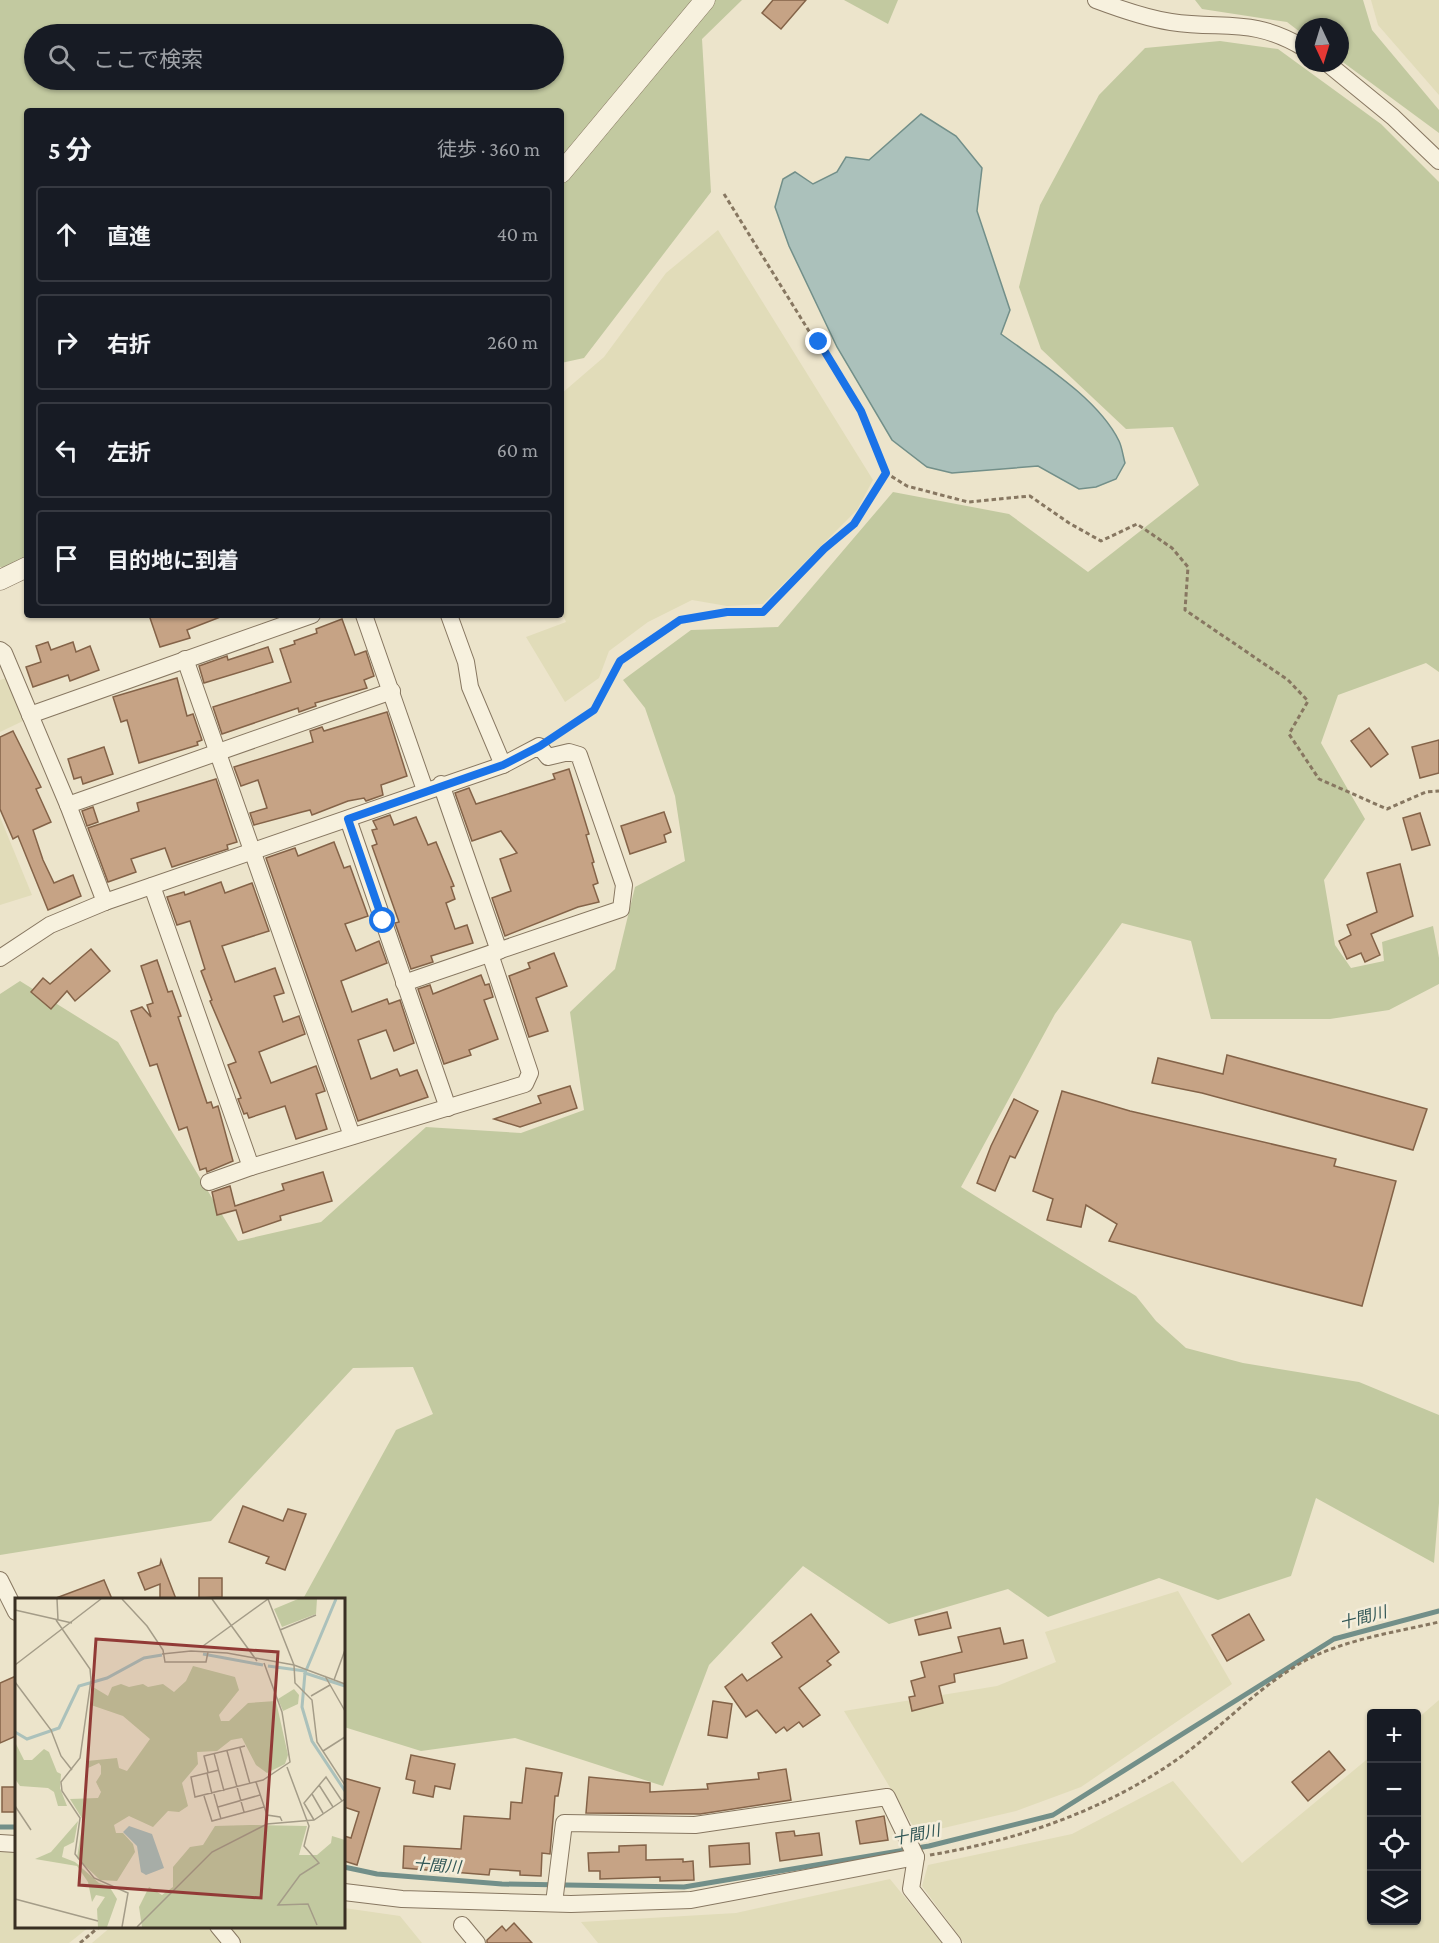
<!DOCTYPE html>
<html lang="ja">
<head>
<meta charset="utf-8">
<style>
  body { margin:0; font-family:"Crimson Pro","Noto Sans JP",serif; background:#20242c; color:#f1f3f6 }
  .controls { position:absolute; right:18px; bottom:18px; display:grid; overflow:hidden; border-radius:6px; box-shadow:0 2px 4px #0004 }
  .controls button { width:54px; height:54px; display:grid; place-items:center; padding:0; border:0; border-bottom:2px solid #363941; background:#171b24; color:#f1f3f6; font:30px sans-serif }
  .compass { position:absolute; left:1295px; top:18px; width:54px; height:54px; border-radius:50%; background:#171b24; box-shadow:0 2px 4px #0004; rotate:176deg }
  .stop { position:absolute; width:18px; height:18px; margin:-14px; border:4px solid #1a73e8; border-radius:50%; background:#fff }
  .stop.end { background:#1a73e8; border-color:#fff; box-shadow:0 2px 6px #0008 }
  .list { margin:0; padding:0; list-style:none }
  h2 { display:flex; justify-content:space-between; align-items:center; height:78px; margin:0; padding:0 24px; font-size:26px }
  h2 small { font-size:20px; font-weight:400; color:#9ea1a6 }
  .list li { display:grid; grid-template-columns:39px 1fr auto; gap:18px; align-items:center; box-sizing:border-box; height:96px; margin:0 12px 12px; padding:0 12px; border:2px solid #363941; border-radius:6px }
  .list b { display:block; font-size:22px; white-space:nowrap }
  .list em { font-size:20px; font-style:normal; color:#9ea1a6 }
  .icon { flex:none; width:33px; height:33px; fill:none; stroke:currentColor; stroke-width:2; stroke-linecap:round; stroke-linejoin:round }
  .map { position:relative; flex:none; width:1439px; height:1943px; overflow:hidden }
  .search { position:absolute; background:#171b24; box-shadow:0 2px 4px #0004; left:24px; top:24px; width:540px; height:66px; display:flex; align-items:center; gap:15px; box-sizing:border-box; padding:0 21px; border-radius:33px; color:#9ea1a6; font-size:22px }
  .panel { position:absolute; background:#171b24; box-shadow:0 2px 4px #0004; left:24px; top:108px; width:540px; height:510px; border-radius:6px }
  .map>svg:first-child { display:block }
  .farmland { fill:#e1dcb9 }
  .green { fill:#c2c9a0; fill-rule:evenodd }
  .water { fill:#abc1bb; stroke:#728f89; stroke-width:1.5 }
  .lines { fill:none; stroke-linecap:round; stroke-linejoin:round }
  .stream { stroke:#728f89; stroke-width:5 }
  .building { fill:#c6a385; stroke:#846348; stroke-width:1.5 }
  .minor-casing { stroke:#877761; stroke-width:18 }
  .tertiary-casing { stroke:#877761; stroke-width:21 }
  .path { stroke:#877761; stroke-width:3; stroke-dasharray:4.5 3; stroke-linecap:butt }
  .minor { stroke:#f7f1de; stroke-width:16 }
  .tertiary { stroke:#f7f1de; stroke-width:20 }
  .route { stroke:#1a73e8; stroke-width:8 }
  .labels { text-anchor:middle; stroke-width:5; stroke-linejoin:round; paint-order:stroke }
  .water-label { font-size:16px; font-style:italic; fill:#335857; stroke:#f4edda }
  .inset-river { fill:none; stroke:#abc1bb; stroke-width:3 }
  .inset-road { fill:none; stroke:#a49c88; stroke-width:1.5 }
  .view { fill:#913a36; fill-opacity:0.15; stroke:#913a36; stroke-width:3 }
  .inset-edge { fill:none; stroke:#392f23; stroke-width:3 }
</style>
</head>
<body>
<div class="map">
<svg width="1439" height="1943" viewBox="0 0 1439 1943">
  <rect width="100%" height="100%" fill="#ece4cb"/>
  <!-- farmland -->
  <g class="farmland">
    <path d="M 1371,0 L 1439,0 L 1439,95 L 1378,25 Z"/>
    <path d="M 718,230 L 873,480 L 857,510 L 763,604 L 727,606 L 692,600 L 648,622 L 609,651 L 599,678 L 565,702 L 526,637 L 566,622 L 561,611 L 561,394 L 604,357 L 666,273 Z"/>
    <path d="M 6,678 L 23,721 L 0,732 L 0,680 Z"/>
    <path d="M 0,817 L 32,895 L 0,905 Z"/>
    <path d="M 1178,1591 L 1232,1684 L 1081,1787 L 1016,1811 L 918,1834 L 844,1711 L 997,1686 L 1056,1662 L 1045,1632 Z"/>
    <path d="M 1439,1700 L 1439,1943 L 964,1943 L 922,1886 L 928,1865 L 1072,1834 L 1173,1781 L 1242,1863 L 1371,1756 L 1372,1920 L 1416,1920 L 1417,1719 Z"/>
    <path d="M 0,1852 L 16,1852 L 16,1926 L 89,1927 L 69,1943 L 0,1943 Z"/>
    <path d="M 890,1879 L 942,1943 L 598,1943 L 581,1922 L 736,1913 Z"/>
    <path d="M 344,1908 L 400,1916 L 422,1943 L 241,1943 L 227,1927 L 344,1926 Z"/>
    <path d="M 112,1926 L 209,1927 L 223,1943 L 92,1943 Z"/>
  </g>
  <!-- green -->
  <g class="green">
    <path d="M 0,0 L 742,0 L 702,39 L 711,192 L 584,358 L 561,363 L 561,111 L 27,111 L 27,570 L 0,567 ZM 34,34 L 554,34 L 554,80 L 34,80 Z"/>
    <path d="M 844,0 L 898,0 L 888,24 Z"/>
    <path d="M 1195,0 L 1363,0 L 1372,30 L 1439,110 L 1439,133 L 1340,60 L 1340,27 L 1304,27 L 1304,35 L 1287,22 L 1202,9 Z"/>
    <path d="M 1220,41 L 1278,49 L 1381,124 L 1439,182 L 1439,672 L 1426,663 L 1338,695 L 1321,743 L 1365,819 L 1324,880 L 1335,945 L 1351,968 L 1384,961 L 1382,942 L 1433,926 L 1439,958 L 1439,984 L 1389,1010 L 1330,1019 L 1211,1019 L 1191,941 L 1122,923 L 1055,1014 L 961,1187 L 1136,1296 L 1156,1321 L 1186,1348 L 1243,1363 L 1359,1382 L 1439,1415 L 1439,1503 L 1434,1563 L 1316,1498 L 1291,1576 L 1218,1600 L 1159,1578 L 1048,1617 L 1008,1589 L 889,1624 L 803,1566 L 709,1665 L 663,1786 L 515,1738 L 421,1751 L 344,1727 L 344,1600 L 303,1599 L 396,1430 L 433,1414 L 413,1367 L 353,1368 L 211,1521 L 0,1555 L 0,994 L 20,981 L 118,1042 L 238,1241 L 321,1222 L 426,1127 L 521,1133 L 584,1110 L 570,1012 L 615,969 L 635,887 L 685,861 L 675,796 L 645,708 L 623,680 L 691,630 L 778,627 L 893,492 L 1009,514 L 1088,572 L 1199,485 L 1173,427 L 1126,429 L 1041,349 L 1019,287 L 1040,205 L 1099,95 L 1145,48 Z"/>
  </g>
  <!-- water -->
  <path class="water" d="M 921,114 L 956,136 L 982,168 L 977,211 L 1010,310 L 1001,334 C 1039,362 1098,398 1119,441 C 1122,447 1123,456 1125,463 L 1116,479 L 1096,487 L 1079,489 L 1038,466 L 952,473 L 927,467 L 892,440 L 837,347 L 789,246 L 775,207 L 783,179 L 795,172 L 813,184 L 837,172 L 846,157 L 869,160 Z"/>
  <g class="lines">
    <!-- stream -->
    <g class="stream">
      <path d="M 0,1827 L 16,1827"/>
      <path d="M 344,1867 L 377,1874 L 502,1884 L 684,1887 L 929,1846 L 1053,1815 L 1334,1639 L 1439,1611"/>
    </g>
  </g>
  <!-- building -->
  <g class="building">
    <path d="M 773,0 L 806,0 L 781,29 L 762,13 Z"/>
    <path d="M 149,615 L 223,615 L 223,616 L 187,630 L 190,638 L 160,647 Z"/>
    <path d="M 342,619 L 355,655 L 366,651 L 374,676 L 364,680 L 367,688 L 315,703 L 316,706 L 299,712 L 298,708 L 222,734 L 213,707 L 291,682 L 280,649 L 295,644 L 294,641 L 317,633 L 316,629 Z"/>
    <path d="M 48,642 L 51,650 L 73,642 L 76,652 L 90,646 L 99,670 L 70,681 L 68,675 L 33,687 L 26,667 L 41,662 L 36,646 Z"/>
    <path d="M 268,647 L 273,662 L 204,683 L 199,666 L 227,656 L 228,660 Z"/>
    <path d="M 177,678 L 187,716 L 193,714 L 202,740 L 197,742 L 198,745 L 139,763 L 127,720 L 121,722 L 113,697 Z"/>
    <path d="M 387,712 L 407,776 L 381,785 L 383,795 L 366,801 L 364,798 L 348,801 L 312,815 L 310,810 L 302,812 L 254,825 L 250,813 L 267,808 L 258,780 L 241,786 L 234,767 L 313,742 L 310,731 L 322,727 L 324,731 Z"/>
    <path d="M 1369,728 L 1388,754 L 1371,767 L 1351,741 Z"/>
    <path d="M 13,731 L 41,787 L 36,789 L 51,822 L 33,830 L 43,860 L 54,883 L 73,875 L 81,896 L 48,910 L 18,836 L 13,839 L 0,809 L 0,737 Z"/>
    <path d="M 1439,740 L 1439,773 L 1420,778 L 1412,747 Z"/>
    <path d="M 104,747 L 113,774 L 83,784 L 81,777 L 74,779 L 68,759 Z"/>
    <path d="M 569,769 L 589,834 L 586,835 L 594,862 L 592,863 L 598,883 L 593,885 L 599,902 L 578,907 L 505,936 L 492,898 L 511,891 L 500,859 L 517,853 L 501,831 L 472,841 L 455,793 L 469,788 L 476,804 L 555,779 L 553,774 Z"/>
    <path d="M 216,779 L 237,842 L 227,845 L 228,849 L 172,867 L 165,848 L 131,859 L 136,872 L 108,882 L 88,828 L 139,811 L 137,803 Z"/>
    <path d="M 93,807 L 98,822 L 87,826 L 82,811 Z"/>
    <path d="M 664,812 L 671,832 L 664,835 L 666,842 L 630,854 L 621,826 Z"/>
    <path d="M 1420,813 L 1430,845 L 1412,850 L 1403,818 Z"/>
    <path d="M 390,815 L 394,825 L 416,817 L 428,845 L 436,842 L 454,886 L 451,887 L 455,899 L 446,903 L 455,929 L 467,925 L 473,943 L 431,956 L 433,962 L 411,969 L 395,923 L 399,922 L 372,846 L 377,844 L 372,830 L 377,829 L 373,821 Z"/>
    <path d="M 334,842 L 344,868 L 350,866 L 368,916 L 345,924 L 356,951 L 379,941 L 387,963 L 341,981 L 352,1012 L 387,999 L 389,1004 L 400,1000 L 414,1043 L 394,1051 L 386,1030 L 358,1040 L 371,1079 L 397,1069 L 400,1076 L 417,1070 L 428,1097 L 358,1121 L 266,858 L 295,848 L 298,856 Z"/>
    <path d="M 1400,864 L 1413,916 L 1371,934 L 1380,955 L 1365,962 L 1361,953 L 1347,959 L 1339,941 L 1351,935 L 1347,925 L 1377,912 L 1367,873 Z"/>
    <path d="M 221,882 L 225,893 L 252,883 L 269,931 L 222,946 L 235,982 L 275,968 L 284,993 L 274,996 L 283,1022 L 299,1016 L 305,1034 L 259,1052 L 271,1083 L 316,1066 L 325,1091 L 316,1094 L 327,1129 L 296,1139 L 285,1106 L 249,1118 L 247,1113 L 244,1114 L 238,1099 L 241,1098 L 228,1065 L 236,1062 L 210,1001 L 212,1000 L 201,971 L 205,969 L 190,921 L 177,925 L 167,897 L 184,892 L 185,895 Z"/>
    <path d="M 91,949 L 110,971 L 75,1001 L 67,991 L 51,1009 L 31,992 L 43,978 L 50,984 Z"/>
    <path d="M 554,953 L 567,986 L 536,998 L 548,1031 L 529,1037 L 509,976 L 530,968 L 528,963 Z"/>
    <path d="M 157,960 L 168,992 L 172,991 L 181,1016 L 178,1017 L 207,1103 L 211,1102 L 213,1108 L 218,1106 L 233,1161 L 207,1172 L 206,1168 L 200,1170 L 187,1127 L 179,1130 L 157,1064 L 150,1066 L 131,1011 L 142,1007 L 151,1017 L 147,1005 L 153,1003 L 141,966 Z"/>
    <path d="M 481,975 L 485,985 L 489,984 L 493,997 L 484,1000 L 498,1039 L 469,1050 L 471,1055 L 444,1064 L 418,989 L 430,985 L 433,994 Z"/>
    <path d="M 1227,1055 L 1427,1109 L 1413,1150 L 1202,1093 L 1152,1083 L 1158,1058 L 1223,1074 Z"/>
    <path d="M 570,1086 L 577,1108 L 520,1127 L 494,1119 L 541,1103 L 538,1096 Z"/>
    <path d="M 1062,1091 L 1130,1111 L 1336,1159 L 1334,1166 L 1396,1181 L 1362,1306 L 1109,1241 L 1117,1224 L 1086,1205 L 1081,1227 L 1047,1220 L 1053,1199 L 1033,1191 Z"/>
    <path d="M 1014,1099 L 1038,1111 L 1015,1158 L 1010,1156 L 995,1191 L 977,1183 L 991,1146 Z"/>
    <path d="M 323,1172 L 332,1201 L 280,1216 L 281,1220 L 243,1233 L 236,1210 L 217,1215 L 212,1192 L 230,1186 L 235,1206 L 284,1190 L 282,1184 Z"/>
    <path d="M 243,1506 L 283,1521 L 288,1509 L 306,1514 L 285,1570 L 266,1563 L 269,1557 L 229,1542 Z"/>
    <path d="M 161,1560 L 176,1599 L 160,1599 L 160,1584 L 145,1590 L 138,1573 L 160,1565 Z"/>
    <path d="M 199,1578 L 222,1578 L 222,1597 L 199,1598 Z"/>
    <path d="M 104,1580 L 112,1599 L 56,1599 L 56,1598 Z"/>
    <path d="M 947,1612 L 951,1628 L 919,1635 L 915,1620 Z"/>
    <path d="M 811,1614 L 839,1652 L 827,1661 L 831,1665 L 799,1688 L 820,1715 L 803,1727 L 799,1722 L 787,1731 L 784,1727 L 776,1733 L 757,1710 L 746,1717 L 725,1687 L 742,1674 L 747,1681 L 782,1657 L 772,1643 Z"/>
    <path d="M 1249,1614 L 1264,1640 L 1227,1661 L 1212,1635 Z"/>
    <path d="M 1000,1628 L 1004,1644 L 1023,1640 L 1027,1658 L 954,1674 L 955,1682 L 939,1686 L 943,1703 L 912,1711 L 909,1697 L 915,1696 L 911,1681 L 925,1677 L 921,1662 L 962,1652 L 958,1637 Z"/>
    <path d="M 16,1676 L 16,1736 L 0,1743 L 0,1683 Z"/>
    <path d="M 713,1701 L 732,1704 L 727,1738 L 708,1735 Z"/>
    <path d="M 1329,1751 L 1345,1770 L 1308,1801 L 1292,1782 Z"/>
    <path d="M 411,1755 L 455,1764 L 450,1789 L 435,1786 L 433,1797 L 413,1793 L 415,1781 L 406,1779 Z"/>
    <path d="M 526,1768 L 562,1773 L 558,1796 L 555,1796 L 550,1854 L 542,1853 L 541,1876 L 520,1875 L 520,1871 L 490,1869 L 489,1875 L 403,1868 L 404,1846 L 461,1849 L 464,1816 L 510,1819 L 511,1802 L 522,1803 Z"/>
    <path d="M 786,1769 L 791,1800 L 700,1814 L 586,1813 L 589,1777 L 650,1783 L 650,1792 L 708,1789 L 707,1784 L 759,1779 L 758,1773 Z"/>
    <path d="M 344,1778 L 380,1788 L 357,1865 L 344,1861 L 344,1836 L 351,1838 L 359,1812 L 344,1807 Z"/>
    <rect x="2" y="1787" width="14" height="25"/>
    <path d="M 884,1816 L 888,1840 L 860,1844 L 856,1821 Z"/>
    <path d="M 794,1831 L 795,1836 L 819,1833 L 822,1855 L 780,1861 L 776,1833 Z"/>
    <path d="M 749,1843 L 750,1864 L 710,1867 L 709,1846 Z"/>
    <path d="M 646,1845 L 646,1860 L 683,1859 L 683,1862 L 693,1861 L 694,1880 L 660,1881 L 660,1877 L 600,1879 L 600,1871 L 589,1871 L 588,1853 L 619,1852 L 619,1846 Z"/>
    <path d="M 514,1923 L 532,1943 L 487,1943 L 487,1940 L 502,1926 L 506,1931 Z"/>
  </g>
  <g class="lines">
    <!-- minor casing -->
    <g class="minor-casing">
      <g id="minor">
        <path d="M 1096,0 C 1120,9 1145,18 1171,22 C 1225,30 1252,17 1304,48"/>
        <path d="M 1327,63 L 1393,117 L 1439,161"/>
        <path d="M 364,615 L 425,790"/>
        <path d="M 449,615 L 466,662 L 470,687 L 503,765"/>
        <path d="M 0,650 L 4,653 L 68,805 L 105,902"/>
        <path d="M 185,659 L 352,1136"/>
        <path d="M 30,715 L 312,615"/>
        <path d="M 441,784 L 499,951"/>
        <path d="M 68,805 L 392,691"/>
        <path d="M 348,819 L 448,1108"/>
        <path d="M 152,886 L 251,1167"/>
        <path d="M 0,958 L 50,925 L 105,902 L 503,765 L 539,746 L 548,757 L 569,752 L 579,755 L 624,885 L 621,909 L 404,983"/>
        <path d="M 209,1182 L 251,1167 L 525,1084 L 530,1073 L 490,954"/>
        <path d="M 0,1580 L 16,1612"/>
        <path d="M 0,1843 L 16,1844"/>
        <path d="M 344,1892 L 402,1899 L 571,1904 L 691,1900 L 916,1857"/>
        <path d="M 554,1903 L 564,1823 L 695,1825 L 887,1797 L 916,1857 L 911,1889 L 953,1943"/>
        <path d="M 462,1925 L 477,1943"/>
        <path d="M 218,1926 L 232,1943"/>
      </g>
    </g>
    <!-- tertiary casing -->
    <g class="tertiary-casing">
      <g id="tertiary">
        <path d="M 561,173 L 705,0"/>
        <path d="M 0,580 L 27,567"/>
      </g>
    </g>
    <!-- path -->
    <g class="path">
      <path d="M 724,194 L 812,336 L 835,367 L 860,410 L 886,473 L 907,486 L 968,502 L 1030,496 L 1069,523 L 1101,541 L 1137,524 L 1172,548 L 1188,567 L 1185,610 L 1288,680 L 1308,701 L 1289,734 L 1319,779 L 1387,809 L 1426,792 L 1439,791"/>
      <path d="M 553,737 L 594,710 L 619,661 L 680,620 L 727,612 L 763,612 L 824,549 L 853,524 L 886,473"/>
      <path d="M 930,1855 C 1020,1840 1108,1809 1182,1756 C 1224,1725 1261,1684 1308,1659 C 1348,1639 1396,1632 1439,1622"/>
      <path d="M 80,1943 L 100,1926"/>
    </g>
    <!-- minor -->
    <use href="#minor" class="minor"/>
    <!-- tertiary -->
    <use href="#tertiary" class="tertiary"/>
  </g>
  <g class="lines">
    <!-- route -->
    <path class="route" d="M 383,921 L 348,819 L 503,765 L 540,746 L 594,710 L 620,661 L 680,620 L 727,612 L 763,612 L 824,549 L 854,524 L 886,473 L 861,411 L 819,342"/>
  </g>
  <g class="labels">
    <!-- water labels -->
    <g class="water-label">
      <text transform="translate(1363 1617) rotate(-15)" y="6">十間川</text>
      <text transform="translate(916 1834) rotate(-11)" y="6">十間川</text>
      <text transform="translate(437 1865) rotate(4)" y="6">十間川</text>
    </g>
  </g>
  <!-- overview -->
  <g transform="translate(15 1598)">
    <rect width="330" height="330" fill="#ece4cb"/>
    <path d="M 283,1 L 302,1 L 301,16 L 267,29 L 259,11 ZM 178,68 L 220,79 L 224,92 L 204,117 L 206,123 L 214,123 L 233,105 L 261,103 L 273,157 L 270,166 L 252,175 L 241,167 L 227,140 L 216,142 L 202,153 L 182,154 L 183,166 L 167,185 L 173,208 L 164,214 L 153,213 L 138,229 L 114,218 L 99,227 L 101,235 L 108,235 L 118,246 L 120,254 L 102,283 L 85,282 L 62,260 L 68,222 L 55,201 L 83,200 L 86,194 L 81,184 L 86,176 L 86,168 L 84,165 L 73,170 L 72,163 L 102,160 L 104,170 L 112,173 L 135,141 L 108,118 L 76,107 L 78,89 L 93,98 L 97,89 L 106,86 L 114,89 L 128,86 L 133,89 L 148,86 L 159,94 L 171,83 ZM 279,91 L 284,97 L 283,106 L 268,113 L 263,101 ZM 0,144 L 9,162 L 17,162 L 29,151 L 34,154 L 42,174 L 46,176 L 45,190 L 52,208 L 43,208 L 39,194 L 33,190 L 5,188 L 0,181 ZM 63,223 L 59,244 L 49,249 L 47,259 L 60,264 L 84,285 L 94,288 L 102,301 L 92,329 L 83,329 L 82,311 L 90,299 L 81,297 L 77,304 L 73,284 L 62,268 L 20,261 L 36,254 ZM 236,227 L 292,228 L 284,257 L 302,257 L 316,245 L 317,238 L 330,242 L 330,329 L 127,329 L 124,309 L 134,289 L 147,297 L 158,289 L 158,269 L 175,249 L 188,247 L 200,228 Z" fill="#c2c9a0"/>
    <path d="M 114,228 L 137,236 L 149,270 L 131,277 L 126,274 L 122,248 L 108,234 Z" fill="#abc1bb"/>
    <path class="inset-river" d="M 321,1 L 290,75 L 330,88M 188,56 L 248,67M 253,68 L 290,73M 290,75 L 287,109 L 297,143 L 330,193M 0,134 L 12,141 L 44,130 L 64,88 L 92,80 L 129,60 L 147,57"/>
    <path class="inset-road" d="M 42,1 L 43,22M 107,1 L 132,28 L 148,52 L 150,64 L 191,64 L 193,54M 197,1 L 242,63M 253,1 L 279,67 L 280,85 L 297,102 L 302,144 L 330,187M 0,12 L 57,25M 41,22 L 75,71 L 76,82 L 65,160 L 46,184 L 47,193 L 65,220 L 60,256 L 79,280 L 113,295 L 107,329M 265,32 L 301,17M 188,48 L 253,1M 147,56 L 176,53 L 212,55 L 279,67 L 330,86M 0,67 L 86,1M 310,78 L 330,113M 319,82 L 330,52M 0,84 L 36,132 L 46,158 L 57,172M 296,98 L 315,87M 225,150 L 235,186M 212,153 L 229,214M 308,153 L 330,139M 199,155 L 209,193M 272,169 L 294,228 L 289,248 L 304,265 L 285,277 L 263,307 L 293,306 L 302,327M 204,172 L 176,179 L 180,199 L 248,182 L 275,164 L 267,114 L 249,65M 193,174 L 189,158 L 230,148M 192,175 L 197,196M 241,184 L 252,217 L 265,219 L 267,223M 304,187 L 318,209M 199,196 L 206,221M 297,196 L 308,215M 189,198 L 197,223 L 249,209M 0,208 L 16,232M 203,209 L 245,197M 299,222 L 289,205 L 311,179 L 327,203M 0,301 L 83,323M 122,329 L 197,254 L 252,226 L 299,222 L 330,201"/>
    <path class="view" d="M 81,41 L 263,54 L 246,300 L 64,287 Z"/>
    <rect width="330" height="330" class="inset-edge"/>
  </g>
</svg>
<div class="controls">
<button>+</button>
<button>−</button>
<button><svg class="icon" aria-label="locate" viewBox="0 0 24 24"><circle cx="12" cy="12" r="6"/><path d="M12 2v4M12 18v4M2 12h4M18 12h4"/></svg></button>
<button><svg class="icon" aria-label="layers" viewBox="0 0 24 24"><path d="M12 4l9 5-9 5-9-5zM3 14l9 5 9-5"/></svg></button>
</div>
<svg class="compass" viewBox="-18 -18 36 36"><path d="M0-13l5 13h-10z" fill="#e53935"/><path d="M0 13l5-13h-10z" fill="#9ea1a6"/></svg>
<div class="stop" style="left:383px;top:921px"></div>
<div class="stop end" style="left:819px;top:342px"></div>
<div class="search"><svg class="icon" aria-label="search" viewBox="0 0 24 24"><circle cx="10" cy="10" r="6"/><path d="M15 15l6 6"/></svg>ここで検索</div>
<section class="panel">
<h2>5 分<small>徒歩 · 360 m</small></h2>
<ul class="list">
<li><svg class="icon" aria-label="ahead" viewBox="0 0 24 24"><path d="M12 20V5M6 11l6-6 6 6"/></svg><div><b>直進</b></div><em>40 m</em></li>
<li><svg class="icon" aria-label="right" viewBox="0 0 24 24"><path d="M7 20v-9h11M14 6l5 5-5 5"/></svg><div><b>右折</b></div><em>260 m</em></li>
<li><svg class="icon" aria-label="left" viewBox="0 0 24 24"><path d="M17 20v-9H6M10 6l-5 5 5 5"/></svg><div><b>左折</b></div><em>60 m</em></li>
<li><svg class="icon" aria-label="arrive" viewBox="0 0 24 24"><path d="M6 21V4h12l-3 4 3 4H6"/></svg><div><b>目的地に到着</b></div></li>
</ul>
</section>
</div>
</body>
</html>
